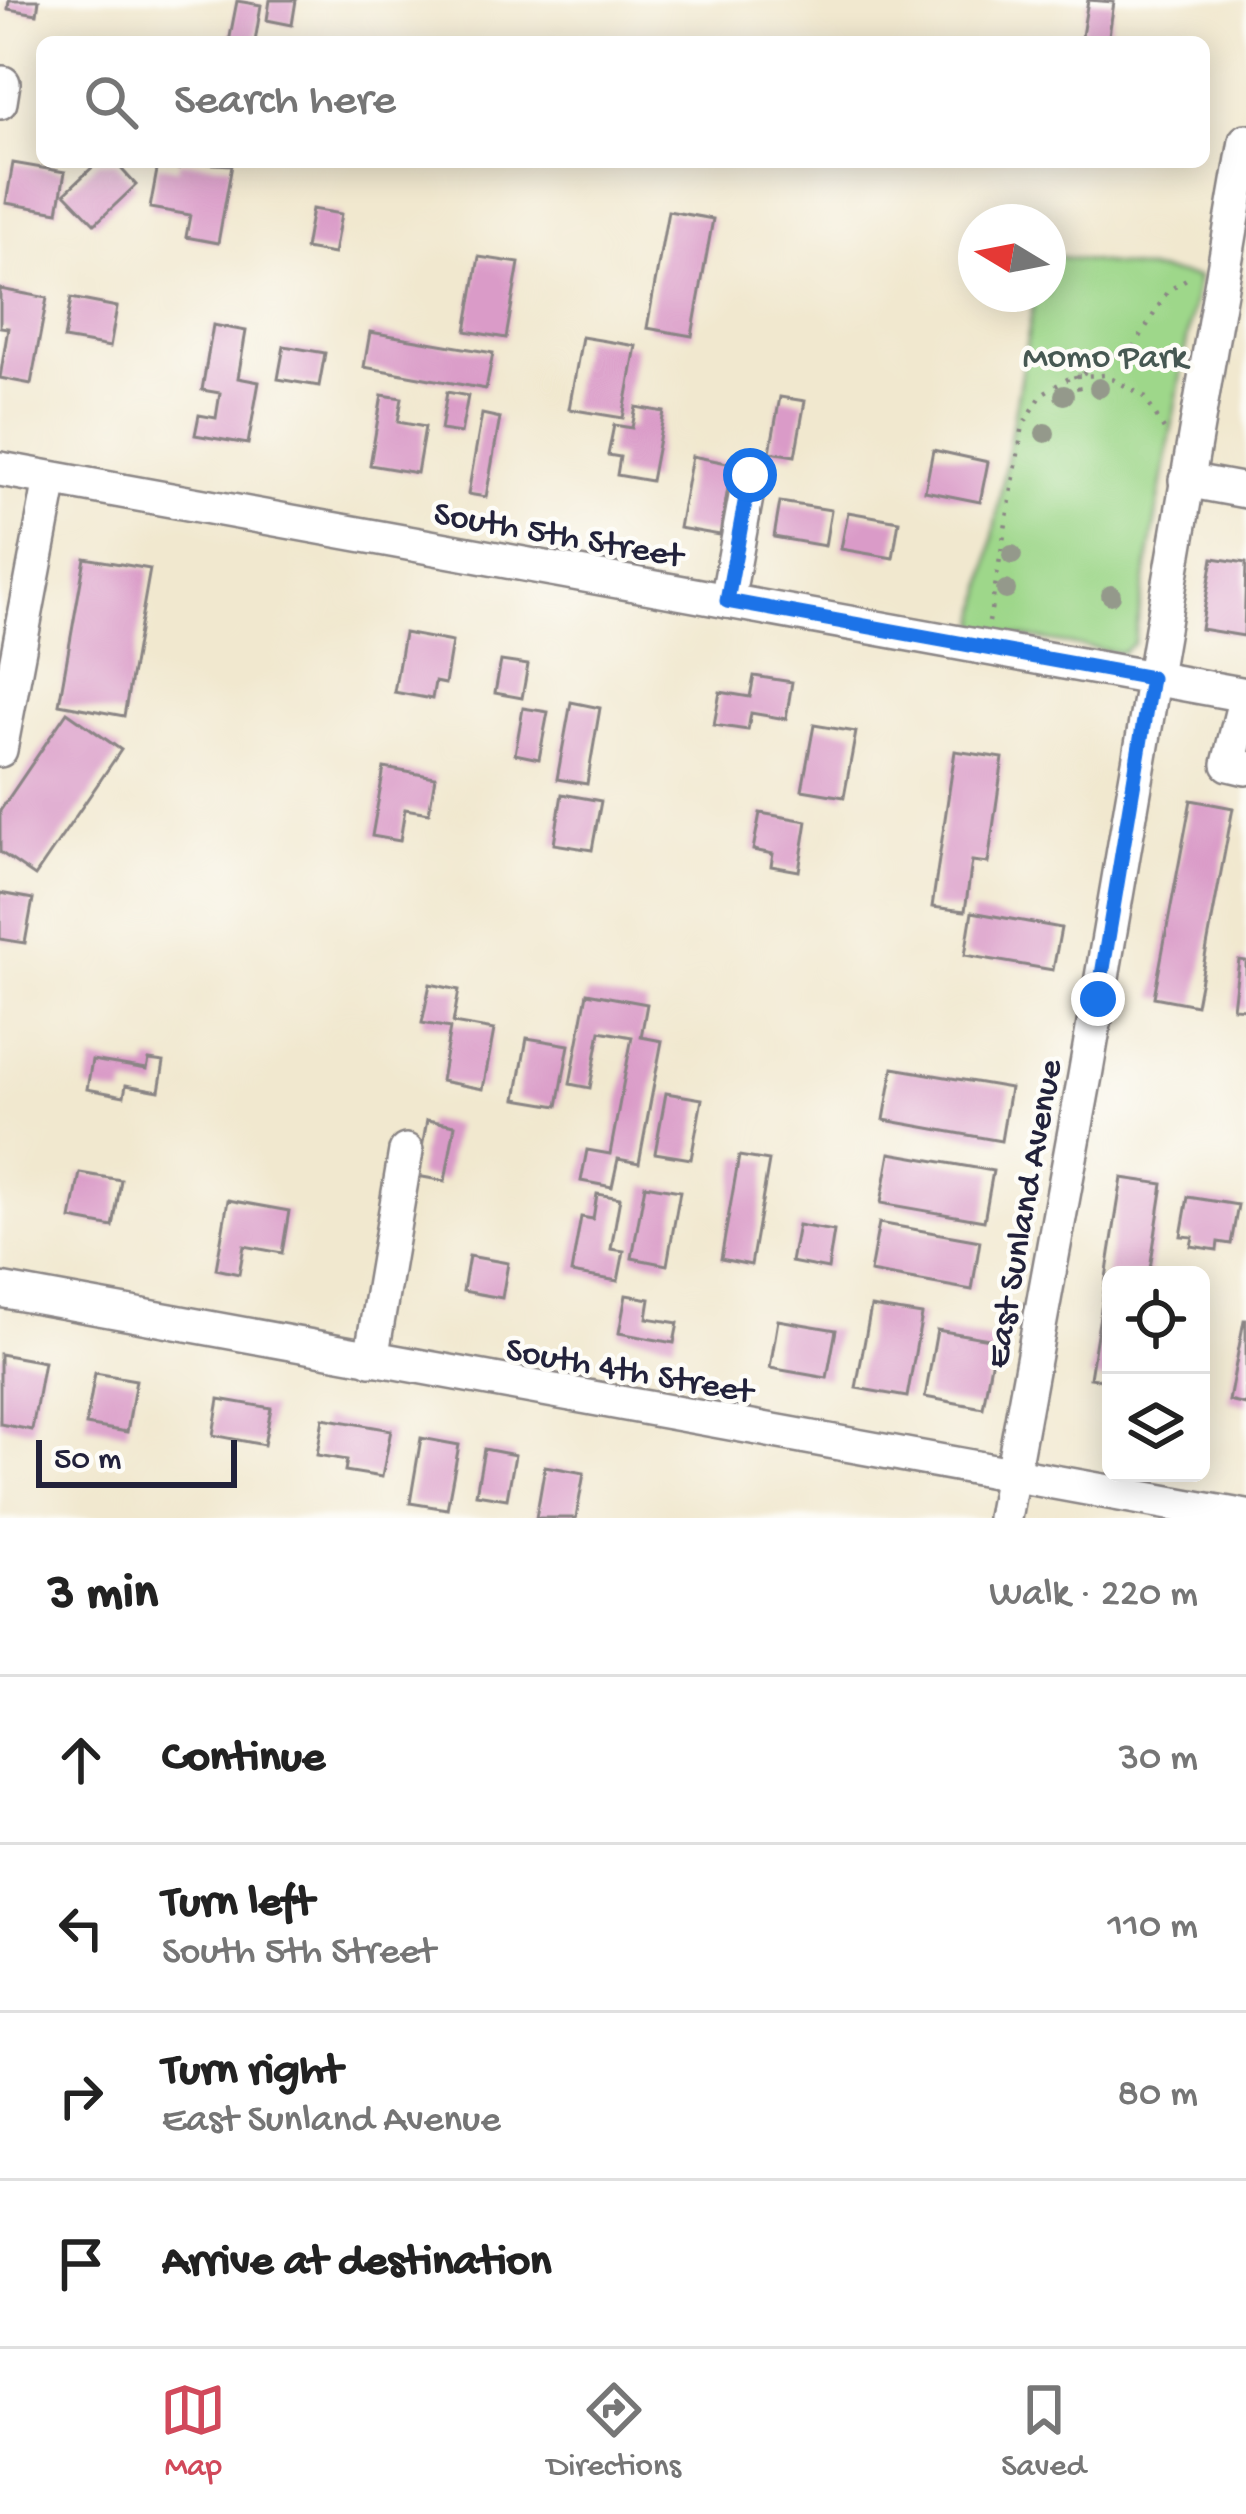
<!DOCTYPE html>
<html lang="en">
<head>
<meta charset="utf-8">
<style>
  body { margin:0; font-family:"Gochi Hand",sans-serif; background:#f2f2f2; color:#222 }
  .controls { position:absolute; right:36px; bottom:36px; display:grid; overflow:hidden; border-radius:18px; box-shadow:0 6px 30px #0003 }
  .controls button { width:108px; height:108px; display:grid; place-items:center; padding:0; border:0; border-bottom:3px solid #e0e0e0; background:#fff; color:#222; font:60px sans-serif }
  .compass { position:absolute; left:958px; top:204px; width:108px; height:108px; border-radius:50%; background:#fff; box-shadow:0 6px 30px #0003; rotate:280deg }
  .scale { position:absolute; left:36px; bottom:30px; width:201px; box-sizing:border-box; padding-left:12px; border:6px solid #22223b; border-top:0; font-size:33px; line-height:42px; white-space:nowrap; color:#22223b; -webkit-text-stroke:9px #fdfcf7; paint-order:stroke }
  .stop { position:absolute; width:36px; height:36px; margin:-27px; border:9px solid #1a73e8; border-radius:50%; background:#fff }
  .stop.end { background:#1a73e8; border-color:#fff; box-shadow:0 3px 12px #0008 }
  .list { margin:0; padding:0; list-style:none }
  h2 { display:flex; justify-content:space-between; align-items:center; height:156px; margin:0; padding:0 48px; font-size:51px }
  h2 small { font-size:39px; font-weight:400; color:#767676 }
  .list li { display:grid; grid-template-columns:78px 1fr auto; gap:36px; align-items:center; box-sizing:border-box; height:168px; padding:0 48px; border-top:3px solid #e0e0e0 }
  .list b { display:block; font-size:45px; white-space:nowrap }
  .list p { margin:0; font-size:39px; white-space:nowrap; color:#767676 }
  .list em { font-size:39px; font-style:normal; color:#767676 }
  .icon { flex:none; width:66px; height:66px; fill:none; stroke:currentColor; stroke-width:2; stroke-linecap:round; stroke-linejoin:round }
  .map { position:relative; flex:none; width:1246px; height:1518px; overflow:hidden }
  .search { position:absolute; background:#fff; box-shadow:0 6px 30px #0003; left:36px; right:36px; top:36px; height:132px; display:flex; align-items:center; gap:30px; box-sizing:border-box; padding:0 42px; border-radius:18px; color:#767676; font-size:45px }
  .sheet { height:828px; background:#fff }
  nav { display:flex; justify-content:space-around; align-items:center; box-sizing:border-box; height:168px; border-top:3px solid #e0e0e0; background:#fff; font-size:33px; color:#767676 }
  nav a { display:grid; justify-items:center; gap:6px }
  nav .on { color:#d1495b }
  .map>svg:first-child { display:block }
  .green { fill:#9ed78a; stroke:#607c62; stroke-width:3 }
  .building { fill:#da9bc8 }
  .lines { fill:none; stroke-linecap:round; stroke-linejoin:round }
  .minor-casing { stroke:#8a8585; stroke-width:38 }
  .path { stroke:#8a8585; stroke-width:4.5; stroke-dasharray:3 9; stroke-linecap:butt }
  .minor { stroke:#fff; stroke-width:33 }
  .tree { fill:#94998b }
  .route { stroke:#1a73e8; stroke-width:15 }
  .labels { text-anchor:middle; stroke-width:9; stroke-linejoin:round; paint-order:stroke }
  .park-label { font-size:36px; fill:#475853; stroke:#fdfcf7 }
  .street-label { font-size:36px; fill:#22223b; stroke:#fdfcf7 }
</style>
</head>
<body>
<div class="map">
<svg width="1246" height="1518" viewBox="0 0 1246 1518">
  <rect width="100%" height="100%" fill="#fdfcf7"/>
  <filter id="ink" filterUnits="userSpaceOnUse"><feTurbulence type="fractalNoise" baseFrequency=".00833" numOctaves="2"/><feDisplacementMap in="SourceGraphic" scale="24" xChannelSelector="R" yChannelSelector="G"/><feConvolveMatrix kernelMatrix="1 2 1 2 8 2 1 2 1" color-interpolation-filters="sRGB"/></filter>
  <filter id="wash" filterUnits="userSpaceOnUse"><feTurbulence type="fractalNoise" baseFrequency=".004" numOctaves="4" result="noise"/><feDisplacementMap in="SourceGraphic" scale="48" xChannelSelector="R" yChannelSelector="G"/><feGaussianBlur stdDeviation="2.7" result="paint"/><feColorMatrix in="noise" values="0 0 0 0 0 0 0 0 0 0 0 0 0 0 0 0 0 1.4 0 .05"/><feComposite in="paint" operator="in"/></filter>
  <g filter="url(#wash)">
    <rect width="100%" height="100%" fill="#f1e8cf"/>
    <!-- green -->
    <path class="green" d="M 1048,255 L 1198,277 L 1134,643 L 1122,653 L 977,629 L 1035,294 L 1048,294 Z"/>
    <g id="blocks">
      <!-- building -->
      <g class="building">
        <path d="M 9,0 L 39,0 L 37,14 L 8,9 Z"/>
        <path d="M 270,0 L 296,0 L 292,25 L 267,20 Z"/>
        <path d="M 1088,0 L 1114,2 L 1108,42 L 1081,42 Z"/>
        <path d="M 237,1 L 261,5 L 255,42 L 229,42 Z"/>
        <path d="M 98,162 L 115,162 L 136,185 L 95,224 L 65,193 Z"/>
        <path d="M 179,162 L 232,165 L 218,243 L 186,237 L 190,215 L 150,208 L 158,165 L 178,169 Z"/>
        <path d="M 13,163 L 65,172 L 58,212 L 6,203 Z"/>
        <path d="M 312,209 L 341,214 L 334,254 L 305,249 Z"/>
        <path d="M 668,211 L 713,219 L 692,336 L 647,328 Z"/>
        <path d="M 479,257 L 519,263 L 506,338 L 466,331 Z"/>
        <path d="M 0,289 L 47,298 L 31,384 L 0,378 L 8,328 L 0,327 Z"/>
        <path d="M 71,298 L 117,307 L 110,347 L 64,339 Z"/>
        <path d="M 213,325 L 246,331 L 238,378 L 259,382 L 248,444 L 195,435 L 199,415 L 216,418 L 220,393 L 202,390 Z"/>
        <path d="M 370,332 L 493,353 L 486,389 L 364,367 Z"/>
        <path d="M 582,337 L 636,346 L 623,418 L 569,409 Z"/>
        <path d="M 284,346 L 325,353 L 319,386 L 278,379 Z"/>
        <path d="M 447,392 L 468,396 L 461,433 L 441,430 Z"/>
        <path d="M 382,395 L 402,398 L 398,422 L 425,427 L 417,473 L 370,465 Z"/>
        <path d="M 780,397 L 805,401 L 795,456 L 770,452 Z"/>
        <path d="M 636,407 L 664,412 L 651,481 L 617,475 L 620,457 L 608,455 L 614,425 L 632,428 Z"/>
        <path d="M 482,414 L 500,418 L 486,497 L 468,494 Z"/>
        <path d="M 933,450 L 988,462 L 980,502 L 925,491 Z"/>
        <path d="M 692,456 L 732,464 L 720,535 L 679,528 Z"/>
        <path d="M 780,502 L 831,510 L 825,546 L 774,537 Z"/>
        <path d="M 848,512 L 899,521 L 893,558 L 841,549 Z"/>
        <path d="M 85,558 L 150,569 L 124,716 L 59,704 Z"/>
        <path d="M 1213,558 L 1246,563 L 1244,636 L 1201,629 Z"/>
        <path d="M 404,633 L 452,642 L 445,684 L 435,682 L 432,699 L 394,692 Z"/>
        <path d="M 501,661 L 528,665 L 522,698 L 495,693 Z"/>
        <path d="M 754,676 L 792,682 L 786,719 L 751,713 L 748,730 L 714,725 L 720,692 L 750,697 Z"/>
        <path d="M 571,702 L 600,708 L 587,784 L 557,779 Z"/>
        <path d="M 523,708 L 548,712 L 539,759 L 515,754 Z"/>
        <path d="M 67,712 L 121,750 L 35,876 L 0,852 L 0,811 Z"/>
        <path d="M 814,725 L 856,732 L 844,797 L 802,790 Z"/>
        <path d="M 955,751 L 1003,758 L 988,863 L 972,861 L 965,911 L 932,907 Z"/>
        <path d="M 384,768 L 435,777 L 429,813 L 405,809 L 400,841 L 372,836 Z"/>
        <path d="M 562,794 L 601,801 L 592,850 L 554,844 Z"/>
        <path d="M 1191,800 L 1233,808 L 1196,1005 L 1154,997 Z"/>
        <path d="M 760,813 L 807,821 L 799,871 L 771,866 L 773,854 L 753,850 Z"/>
        <path d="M 0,893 L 33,899 L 25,943 L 0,939 Z"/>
        <path d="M 972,912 L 1061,928 L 1053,970 L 965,955 Z"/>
        <path d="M 1239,960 L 1246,961 L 1246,1009 L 1233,1008 Z"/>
        <path d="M 430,984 L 459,990 L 453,1023 L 494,1030 L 483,1089 L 441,1081 L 450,1028 L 422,1023 Z"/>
        <path d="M 587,993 L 647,1004 L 641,1037 L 662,1041 L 639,1163 L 618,1159 L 612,1187 L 581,1181 L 587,1150 L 610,1154 L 632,1037 L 600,1031 L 590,1088 L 570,1084 Z"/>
        <path d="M 527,1038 L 569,1045 L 558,1106 L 516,1099 Z"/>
        <path d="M 92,1060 L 147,1069 L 149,1060 L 164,1062 L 159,1091 L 126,1085 L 124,1096 L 87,1089 Z"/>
        <path d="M 893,1068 L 1010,1088 L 1001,1141 L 884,1120 Z"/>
        <path d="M 666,1093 L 702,1099 L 691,1159 L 655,1153 Z"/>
        <path d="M 427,1120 L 455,1125 L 445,1181 L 417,1176 Z"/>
        <path d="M 890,1153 L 993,1171 L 984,1221 L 881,1203 Z"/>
        <path d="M 739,1156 L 769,1161 L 751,1265 L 721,1259 Z"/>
        <path d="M 80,1173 L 121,1180 L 113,1227 L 71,1219 Z"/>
        <path d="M 1122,1178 L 1163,1184 L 1149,1275 L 1111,1275 L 1111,1381 L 1090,1378 Z"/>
        <path d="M 645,1185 L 680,1191 L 667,1265 L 632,1258 Z"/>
        <path d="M 597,1194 L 620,1198 L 611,1249 L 624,1251 L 618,1281 L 571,1273 L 581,1217 L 593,1219 Z"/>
        <path d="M 1188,1197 L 1238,1205 L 1231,1244 L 1218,1242 L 1217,1250 L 1191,1246 L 1193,1237 L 1181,1236 Z"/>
        <path d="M 228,1200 L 289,1211 L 282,1253 L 244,1246 L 239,1274 L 216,1269 Z"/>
        <path d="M 879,1223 L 980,1241 L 972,1290 L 870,1272 Z"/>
        <path d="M 798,1225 L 834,1231 L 828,1269 L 791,1262 Z"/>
        <path d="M 469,1256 L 508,1263 L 502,1298 L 463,1291 Z"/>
        <path d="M 626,1295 L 650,1299 L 647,1318 L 678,1323 L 674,1343 L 619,1333 Z"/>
        <path d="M 871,1307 L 922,1315 L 907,1397 L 856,1388 Z"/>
        <path d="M 778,1320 L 836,1330 L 827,1378 L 770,1368 Z"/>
        <path d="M 1244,1320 L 1246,1320 L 1246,1405 L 1229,1401 Z"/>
        <path d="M 937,1330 L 995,1340 L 983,1408 L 925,1397 Z"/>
        <path d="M 0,1354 L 44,1362 L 32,1430 L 0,1424 Z"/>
        <path d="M 95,1373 L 136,1380 L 127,1432 L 86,1425 Z"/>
        <path d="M 219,1399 L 271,1408 L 264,1445 L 213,1435 Z"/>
        <path d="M 323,1418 L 391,1430 L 382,1477 L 345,1471 L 347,1460 L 317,1455 Z"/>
        <path d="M 421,1438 L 459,1445 L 447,1509 L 410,1503 Z"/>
        <path d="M 484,1449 L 515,1455 L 507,1499 L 476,1494 Z"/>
        <path d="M 545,1466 L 584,1473 L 576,1518 L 536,1518 Z"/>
      </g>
    </g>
  </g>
  <g filter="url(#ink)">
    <use href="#blocks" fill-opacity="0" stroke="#8a8585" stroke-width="3"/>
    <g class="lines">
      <!-- minor casing -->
      <g class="minor-casing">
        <g id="minor">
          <path d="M 0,102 L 3,83"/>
          <path d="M 0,469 L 1246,695"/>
          <path d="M 1186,480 L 1246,491"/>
          <path d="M 727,601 L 750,475"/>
          <path d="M 1246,696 L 1229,764 L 1246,768"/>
          <path d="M 0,750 L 51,479"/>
          <path d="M 0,1290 L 1246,1517"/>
          <path d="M 371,1359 L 406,1151"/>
          <path d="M 1004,1518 L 1085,1076 L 1246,141"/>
        </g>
      </g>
      <!-- path -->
      <g class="path">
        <path d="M 1083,374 L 1092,362 L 1133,349 L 1167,292 L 1192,275"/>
        <path d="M 1075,375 L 1080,394"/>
        <path d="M 989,622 L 1023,425 L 1043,393 L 1073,376 L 1105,375 L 1144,396 L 1165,431"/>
      </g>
      <!-- minor -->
      <use href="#minor" class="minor"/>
    </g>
    <!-- trees -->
    <g class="tree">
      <circle cx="1099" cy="388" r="10"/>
      <circle cx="1064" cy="395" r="10"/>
      <circle cx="1045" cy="433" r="10"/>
      <circle cx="1012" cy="555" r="10"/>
      <circle cx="1006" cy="590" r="10"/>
      <circle cx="1111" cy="595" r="10"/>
    </g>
  </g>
  <g class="lines" filter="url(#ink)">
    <!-- route -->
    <path class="route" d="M 750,475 L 727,601 L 1151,678 L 1098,999"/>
  </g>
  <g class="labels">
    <!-- park labels -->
    <g class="park-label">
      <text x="1105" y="366">Momo Park</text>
    </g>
    <!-- street labels -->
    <g class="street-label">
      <text transform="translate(559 531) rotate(10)" y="13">South 5th Street</text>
      <text transform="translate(1020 1213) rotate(-80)" y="13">East Sunland Avenue</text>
      <text transform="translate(630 1367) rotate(10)" y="13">South 4th Street</text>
    </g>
  </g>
</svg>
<div class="controls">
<button><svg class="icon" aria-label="locate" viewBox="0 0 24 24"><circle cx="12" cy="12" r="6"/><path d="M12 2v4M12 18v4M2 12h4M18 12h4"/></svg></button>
<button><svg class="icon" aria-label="layers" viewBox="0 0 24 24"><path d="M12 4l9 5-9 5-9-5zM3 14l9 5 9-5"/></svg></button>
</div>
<svg class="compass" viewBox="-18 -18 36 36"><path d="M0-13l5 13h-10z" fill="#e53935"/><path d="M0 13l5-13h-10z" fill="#767676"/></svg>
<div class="scale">50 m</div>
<div class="stop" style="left:750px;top:475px"></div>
<div class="stop end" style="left:1098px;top:999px"></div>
<div class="search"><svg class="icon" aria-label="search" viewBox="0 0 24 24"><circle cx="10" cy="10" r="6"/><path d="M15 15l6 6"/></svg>Search here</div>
</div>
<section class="sheet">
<h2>3 min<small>Walk · 220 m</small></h2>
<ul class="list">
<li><svg class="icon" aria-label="ahead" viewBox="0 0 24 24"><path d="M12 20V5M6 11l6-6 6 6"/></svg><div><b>Continue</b></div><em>30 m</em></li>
<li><svg class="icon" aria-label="left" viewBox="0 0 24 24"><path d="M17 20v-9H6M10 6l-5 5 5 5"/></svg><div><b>Turn left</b><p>South 5th Street</p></div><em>110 m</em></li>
<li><svg class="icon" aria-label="right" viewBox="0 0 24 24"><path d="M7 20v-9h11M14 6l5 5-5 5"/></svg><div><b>Turn right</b><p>East Sunland Avenue</p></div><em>80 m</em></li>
<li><svg class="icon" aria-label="arrive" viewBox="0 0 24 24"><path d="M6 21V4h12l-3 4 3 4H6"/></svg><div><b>Arrive at destination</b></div></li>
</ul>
</section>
<nav>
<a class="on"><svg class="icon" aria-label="map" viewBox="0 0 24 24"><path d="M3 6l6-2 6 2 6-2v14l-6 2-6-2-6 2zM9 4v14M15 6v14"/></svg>Map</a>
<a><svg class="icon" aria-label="directions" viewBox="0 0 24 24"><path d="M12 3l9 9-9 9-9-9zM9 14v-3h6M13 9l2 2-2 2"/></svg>Directions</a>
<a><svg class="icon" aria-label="saved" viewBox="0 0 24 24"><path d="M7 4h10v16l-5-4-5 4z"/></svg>Saved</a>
</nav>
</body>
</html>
